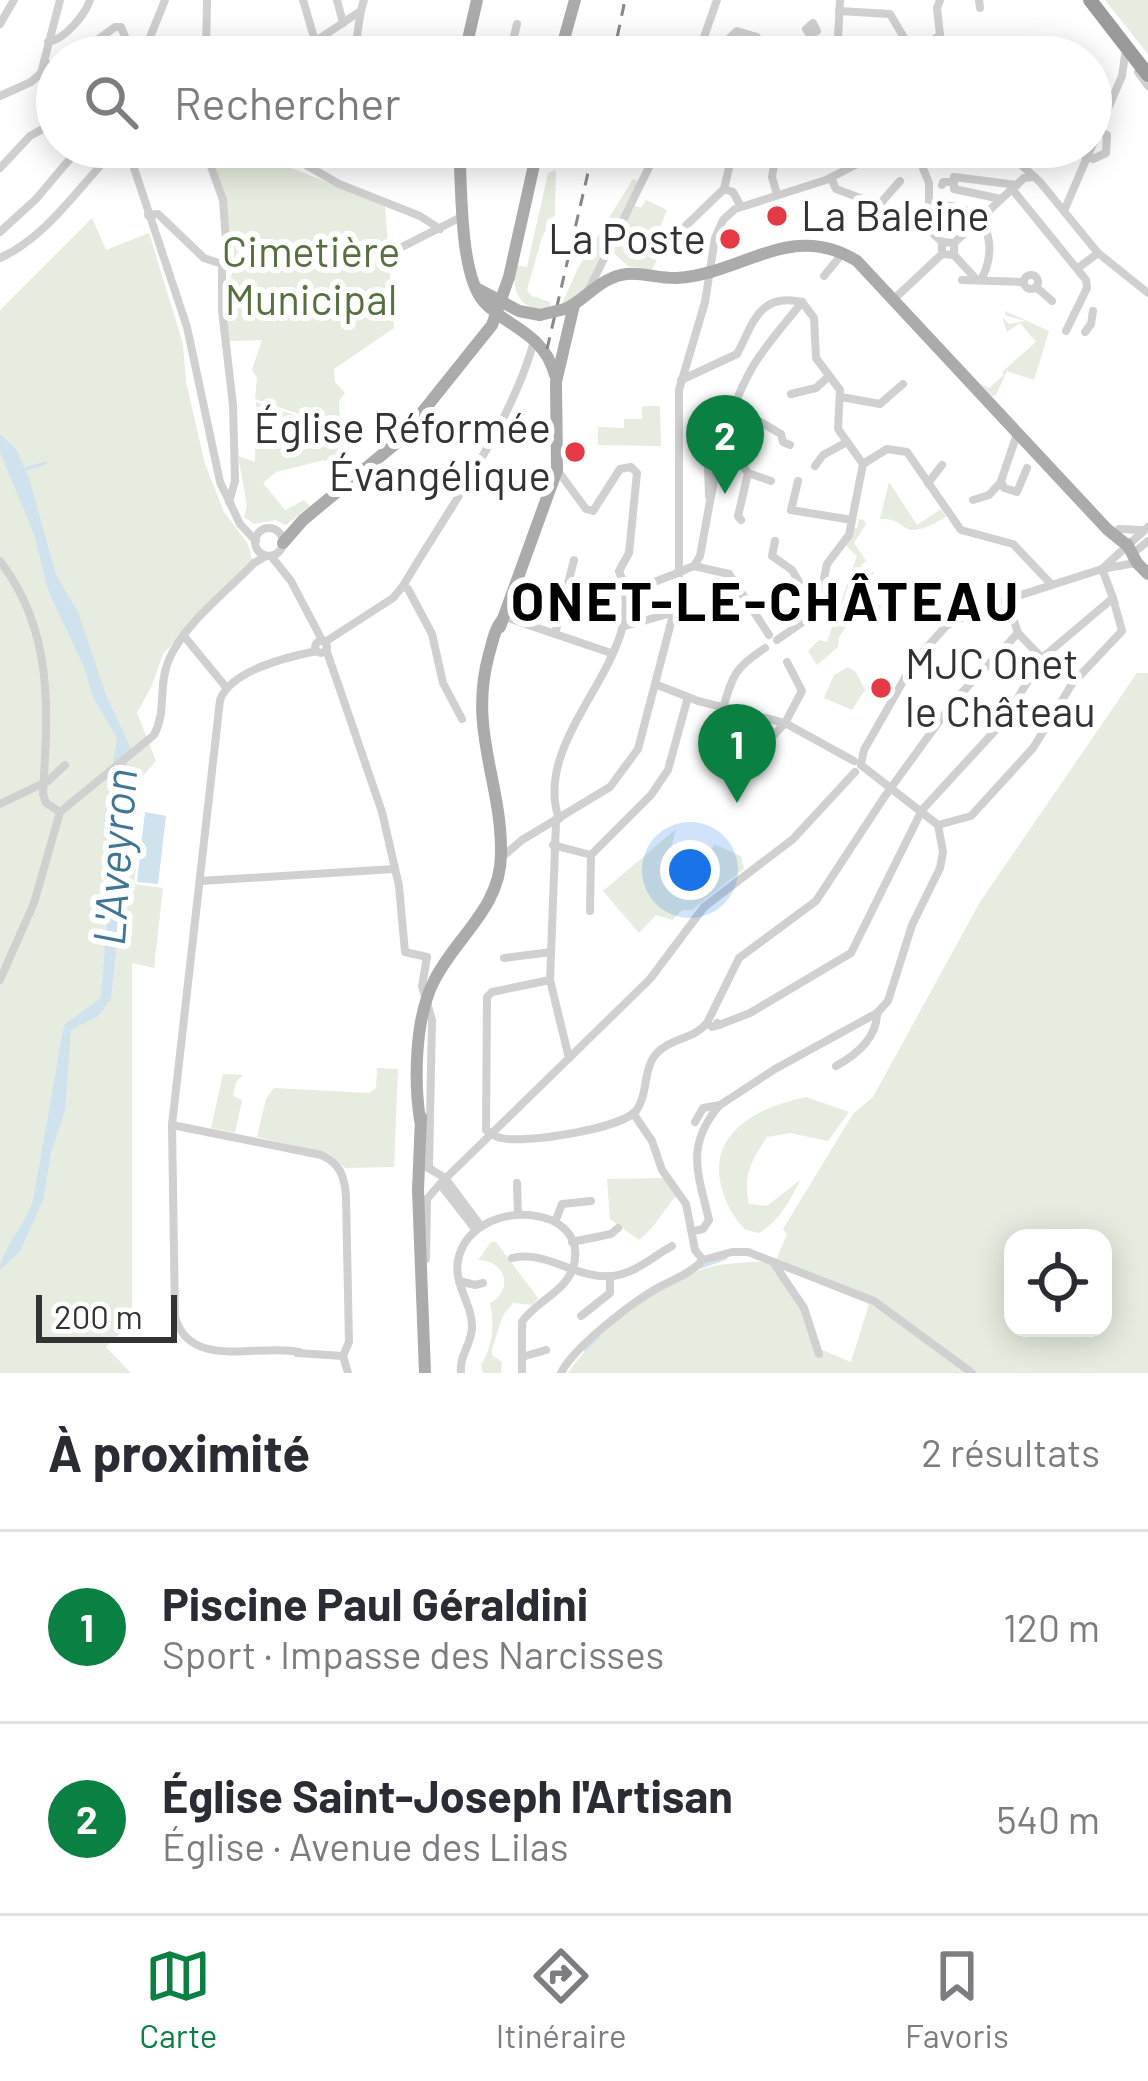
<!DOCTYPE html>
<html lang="fr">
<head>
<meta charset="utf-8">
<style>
  body { margin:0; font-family:Barlow,sans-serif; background:#f2f2f3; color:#2b2b33 }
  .controls { position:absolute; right:36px; bottom:36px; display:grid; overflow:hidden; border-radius:24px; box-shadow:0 6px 30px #0003 }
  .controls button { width:108px; height:108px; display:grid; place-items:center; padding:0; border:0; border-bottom:3px solid #e1e1e2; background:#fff; color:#2b2b33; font:60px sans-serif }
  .scale { position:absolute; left:36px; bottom:30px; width:141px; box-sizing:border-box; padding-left:12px; border:6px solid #333; border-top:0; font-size:33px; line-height:42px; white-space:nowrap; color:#333; -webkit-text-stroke:9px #fff; paint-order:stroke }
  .you { position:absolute; left:690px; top:870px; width:42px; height:42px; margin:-30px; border:9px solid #fff; border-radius:50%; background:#1a73e8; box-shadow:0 0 0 18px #1a73e833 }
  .badge { display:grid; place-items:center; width:78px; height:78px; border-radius:50%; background:#0b8043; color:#fff; font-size:39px; font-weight:700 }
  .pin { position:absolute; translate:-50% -99px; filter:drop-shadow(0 3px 6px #0008) }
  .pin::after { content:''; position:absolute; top:63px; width:42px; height:36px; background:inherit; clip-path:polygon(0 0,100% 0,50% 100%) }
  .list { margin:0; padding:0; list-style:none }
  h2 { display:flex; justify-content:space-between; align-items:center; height:156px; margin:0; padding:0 48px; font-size:51px }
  h2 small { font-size:39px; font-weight:400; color:#7c7c81 }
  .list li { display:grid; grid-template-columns:78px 1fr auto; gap:36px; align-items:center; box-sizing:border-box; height:192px; padding:0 48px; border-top:3px solid #e1e1e2 }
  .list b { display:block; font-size:45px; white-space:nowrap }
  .list p { margin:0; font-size:39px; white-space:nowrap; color:#7c7c81 }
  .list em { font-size:39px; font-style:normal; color:#7c7c81 }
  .icon { flex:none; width:66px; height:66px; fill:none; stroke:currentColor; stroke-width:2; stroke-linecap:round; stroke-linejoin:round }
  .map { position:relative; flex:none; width:1148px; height:1373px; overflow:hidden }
  .search { position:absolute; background:#fff; box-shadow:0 6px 30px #0003; left:36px; right:36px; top:36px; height:132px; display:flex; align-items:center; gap:30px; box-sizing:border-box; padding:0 42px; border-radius:66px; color:#7c7c81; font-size:45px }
  .sheet { height:540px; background:#fff }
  nav { display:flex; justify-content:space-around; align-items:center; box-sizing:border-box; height:168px; border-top:3px solid #e1e1e2; background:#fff; font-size:33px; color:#7c7c81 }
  nav a { display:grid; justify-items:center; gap:6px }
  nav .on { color:#0b8043 }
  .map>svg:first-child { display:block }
  .green { fill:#e6ecdf; fill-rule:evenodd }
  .water { fill:#cfe2ee }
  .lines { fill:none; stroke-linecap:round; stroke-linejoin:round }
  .stream { stroke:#cfe2ee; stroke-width:3 }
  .minor { stroke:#d0d0d0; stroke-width:8 }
  .major { stroke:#ababab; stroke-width:12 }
  .highway { stroke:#9a9a9a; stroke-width:14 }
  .rail { stroke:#888; stroke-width:3; stroke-dasharray:12 9; stroke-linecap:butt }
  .major-bridge { stroke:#ababab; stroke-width:12 }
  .poi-dot { fill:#e63946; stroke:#fff; stroke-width:4.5 }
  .labels { text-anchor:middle; stroke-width:12; stroke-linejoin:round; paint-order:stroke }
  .poi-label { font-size:42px; fill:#333; stroke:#fff; text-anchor:start }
  .park-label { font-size:42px; fill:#56703f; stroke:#fff }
  .water-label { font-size:45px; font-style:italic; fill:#3f7597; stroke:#fff }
  .district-label { font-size:54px; font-weight:bold; letter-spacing:3px; fill:#000; stroke:#fff }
</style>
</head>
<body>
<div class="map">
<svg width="1148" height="1373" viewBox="0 0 1148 1373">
  <rect width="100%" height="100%" fill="#fff"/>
  <!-- green -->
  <g class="green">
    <path d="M 1105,0 L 1148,0 L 1148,54 Z"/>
    <path d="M 207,147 L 238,147 L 385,205 L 394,328 L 334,369 L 335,382 L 345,393 L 339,401 L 340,428 L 255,399 L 257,378 L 252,370 L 262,340 L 227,341 L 224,301 L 232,272 L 226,197 Z"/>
    <path d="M 556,170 L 555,214 L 542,237 L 527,290 L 532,296 L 550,302 L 551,310 C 521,312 511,293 515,265 L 527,267 L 548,173 Z"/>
    <path d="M 633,179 L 638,181 L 584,290 L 560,308 L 578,268 Z"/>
    <path d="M 646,200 L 667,210 L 658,232 L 668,237 L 652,270 L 628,266 L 610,250 L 633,205 L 641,208 Z"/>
    <path d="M 92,218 L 106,250 L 149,233 L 183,344 L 186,382 L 205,464 L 224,512 L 248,544 L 252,560 L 163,654 L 152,685 L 137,713 L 156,761 L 127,794 L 126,802 L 131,811 L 136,811 L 136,817 L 125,819 L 118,833 L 139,842 L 134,884 L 163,888 L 154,968 L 132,963 L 132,1322 L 106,1347 L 131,1373 L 0,1373 L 0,310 Z"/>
    <path d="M 1005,311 L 1049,331 L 1034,380 L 1007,371 L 996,395 L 992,396 L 980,383 L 989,388 L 1004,375 L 1002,372 L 1036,342 L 1020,323 L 1007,332 L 1002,317 L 1009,324 L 1025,321 L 1005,315 Z"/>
    <path d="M 256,402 L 338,430 L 342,444 L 358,464 L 346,471 L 324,460 L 276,472 L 263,483 L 285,510 L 304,500 L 310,506 L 286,525 L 275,520 L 254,524 L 244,517 L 247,505 L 238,456 L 255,462 Z"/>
    <path d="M 642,406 L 660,406 L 661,446 L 598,445 L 598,427 L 624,428 L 624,419 L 642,419 Z"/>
    <path d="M 889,482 L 917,525 L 941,509 L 946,517 C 895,546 913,517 880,519 Z"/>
    <path d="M 855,519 L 864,520 L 866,524 L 854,543 L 866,561 L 861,565 L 864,572 L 874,572 L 865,601 L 881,606 L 879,615 L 882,617 L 879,625 L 858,609 L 839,637 L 838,647 L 817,665 L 808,651 L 819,640 L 827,642 L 857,556 L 845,545 L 853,528 L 857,528 L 859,521 Z"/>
    <path d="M 583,583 L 611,585 L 613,599 L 605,620 L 594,616 L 592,619 L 574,610 Z"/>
    <path d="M 848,667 L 856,672 L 865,690 L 852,710 L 824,698 L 834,675 Z"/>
    <path d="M 1137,673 L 1148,673 L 1148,1373 L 568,1373 C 600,1327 651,1288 703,1269 C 723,1262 749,1263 770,1261 L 808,1308 L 820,1349 L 851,1362 L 869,1304 L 826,1287 L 776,1260 L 787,1234 L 783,1229 L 853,1114 L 873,1097 L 980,902 ZM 1013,1238 L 1103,1238 L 1103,1328 L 1013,1328 Z"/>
    <path d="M 676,829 L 670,852 L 705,867 L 714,844 L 741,856 L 744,869 L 692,910 L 682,910 L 672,920 L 656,915 L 639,933 L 603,891 Z"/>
    <path d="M 377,1068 L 398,1069 L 394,1167 L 345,1168 L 330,1154 L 257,1137 L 266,1099 L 274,1088 L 369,1093 L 376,1088 Z"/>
    <path d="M 223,1074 L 243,1075 L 236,1082 L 233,1096 L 242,1100 L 235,1133 L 211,1128 Z"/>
    <path d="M 806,1097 L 849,1112 L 828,1141 L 790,1133 L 767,1137 C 752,1159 742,1177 749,1204 L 767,1206 L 800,1180 C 791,1200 778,1222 759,1233 L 746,1230 C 734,1220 726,1203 722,1189 C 706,1133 758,1107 806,1097 Z"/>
    <path d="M 664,1178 L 677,1195 C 662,1211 656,1227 639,1240 L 610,1219 L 607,1179 Z"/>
    <path d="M 491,1242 L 496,1242 L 538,1298 L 532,1305 L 513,1303 L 503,1315 L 492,1349 L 492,1355 L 502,1362 L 501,1373 L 483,1373 L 481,1365 C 492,1347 495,1327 490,1303 C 514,1290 506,1260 478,1260 Z"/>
  </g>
  <!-- water -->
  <g class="water">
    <path d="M 0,434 L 16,449 L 30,481 L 56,575 L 78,612 L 106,695 L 131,749 L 110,825 L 113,881 L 120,910 L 111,999 L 98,1016 L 71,1030 L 65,1110 L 51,1153 L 43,1200 L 20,1251 L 0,1270 C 0,1252 25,1225 33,1201 L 64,1025 L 101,998 L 108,908 L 104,822 L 117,738 L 93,697 L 84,667 L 48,590 L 34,534 L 0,452 Z"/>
    <path d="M 145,812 L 166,816 L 158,884 L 137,882 Z"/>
  </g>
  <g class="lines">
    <!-- stream -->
    <g class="stream">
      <path d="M 25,469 L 45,463"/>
      <path d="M 701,1267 L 726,1258"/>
      <path d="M 585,1350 L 599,1336"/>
    </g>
    <!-- minor -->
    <g class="minor">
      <path d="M 303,0 L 315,41"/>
      <path d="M 337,0 L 343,23"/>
      <path d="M 979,0 L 980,8"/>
      <path d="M 839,11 L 890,14 L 915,56"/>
      <path d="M 813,23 L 817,31 L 810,35 L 806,29 Z"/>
      <path d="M 0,24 L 14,0"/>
      <path d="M 48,42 C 64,40 85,15 90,0"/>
      <path d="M 310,45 L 359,12"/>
      <path d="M 700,51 L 717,50 L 737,31 L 757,37 L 765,57"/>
      <path d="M 74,57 L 115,27 L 121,27 L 126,39 L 114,57"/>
      <path d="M 142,57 L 165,0"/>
      <path d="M 206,57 L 207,0"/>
      <path d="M 354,57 C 358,38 358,16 364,0"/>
      <path d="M 509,57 L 517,24"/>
      <path d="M 697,57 L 717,0"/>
      <path d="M 837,57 L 840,0"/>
      <path d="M 907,57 L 940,35 L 937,8 L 940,0"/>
      <path d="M 998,57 L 1024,44 L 1032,50 L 1032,57"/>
      <path d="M 44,62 L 57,69"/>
      <path d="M 1138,72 L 1148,86"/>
      <path d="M 0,96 L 31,82 L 41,73 L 60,0"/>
      <path d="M 204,147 L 223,200 L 227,255 L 222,264 L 222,310 L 233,405 L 235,481 L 229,502"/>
      <path d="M 275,147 L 339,184 L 420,216 L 440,229"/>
      <path d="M 299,147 L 317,153 L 333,147"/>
      <path d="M 1079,147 L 1084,155 L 1093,159 L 1106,153 L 1107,135 L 1091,128"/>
      <path d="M 157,151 L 177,147"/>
      <path d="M 916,151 L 929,183 L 929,207"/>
      <path d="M 129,153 L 187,327 L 220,482 L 240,524 L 256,541"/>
      <path d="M 0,168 L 30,136 L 57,121"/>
      <path d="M 831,178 L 836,189 L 919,220 L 942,242"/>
      <path d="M 942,185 L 943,182 L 953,182"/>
      <path d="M 724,189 L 733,192 L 740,205"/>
      <path d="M 1012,189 L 1086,280 L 1087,288 L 1066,331"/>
      <path d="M 777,194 L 772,177 L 777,147"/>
      <path d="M 1001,199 L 954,189 L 954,177 L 1017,185"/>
      <path d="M 879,205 L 900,181"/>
      <path d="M 1064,211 L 1122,76 L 1125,55"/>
      <path d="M 148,215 L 158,214 L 204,258 L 222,264"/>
      <path d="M 919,220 L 929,207 C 978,197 1004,237 981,280"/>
      <path d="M 0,232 L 36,199 L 80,147"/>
      <path d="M 671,240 L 724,189 L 734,147"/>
      <path d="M 954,243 L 1024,178 L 1034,177"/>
      <path d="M 390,253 L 463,216"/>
      <path d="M 954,255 L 976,279"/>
      <path d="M 0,258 C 49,236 81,183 118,147"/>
      <path d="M 1078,268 L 1098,253"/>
      <circle cx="1031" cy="282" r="7"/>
      <path d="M 824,276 L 842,254"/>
      <path d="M 962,280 L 1023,282"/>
      <path d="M 1036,287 L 1052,301"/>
      <path d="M 588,291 L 659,147"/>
      <path d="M 894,299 L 942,254 L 942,242 L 954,243 L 954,255 L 942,254"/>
      <path d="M 802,302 L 814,318 L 816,358 L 840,390 L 838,429 L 863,464"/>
      <path d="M 1085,332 L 1091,324 L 1093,311"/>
      <path d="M 681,380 L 737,354 C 753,325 758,292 802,302"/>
      <path d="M 791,394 L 816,388 L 829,376"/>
      <path d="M 841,397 L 880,404 L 903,384"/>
      <path d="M 735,407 L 781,434 L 783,442 L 790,445"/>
      <path d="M 707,434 L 709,496"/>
      <path d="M 1017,434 L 1001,481 L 1004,488 L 1017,492 L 1027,468"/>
      <path d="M 719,460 L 743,466 L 748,473 L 738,516 L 741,520"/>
      <path d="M 815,466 L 823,455 L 847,442"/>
      <path d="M 558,471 L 586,509 L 593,511 L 620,469 L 631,467 L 637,473 L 629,553 L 619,571 C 656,654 529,733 559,819"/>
      <path d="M 748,473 L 771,481"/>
      <path d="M 798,481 L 791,510 L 852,520"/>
      <path d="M 928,483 L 942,465"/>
      <path d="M 973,500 L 989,495 L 1001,482"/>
      <circle cx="269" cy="542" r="14"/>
      <path d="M 1119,529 L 1142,530"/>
      <path d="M 775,541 L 772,556 L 792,570 L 816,611"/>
      <path d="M 1131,555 L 1148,541"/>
      <path d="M 271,556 L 291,581 L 322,640"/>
      <path d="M 0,561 C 54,632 48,709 43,794 L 46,803 L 60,812"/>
      <path d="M 694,566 L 729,574 L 769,635"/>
      <path d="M 1103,568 L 1148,527"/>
      <path d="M 686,569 L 694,566 L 700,556 C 712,494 720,424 752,368 C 766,344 785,324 802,302"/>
      <path d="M 403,586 L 408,589 L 432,634 L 443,683 L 462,719"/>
      <path d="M 626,593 L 685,570"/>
      <path d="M 1007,600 L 1018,633 L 1042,658"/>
      <path d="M 505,617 L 611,653"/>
      <path d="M 625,626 L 675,612"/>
      <path d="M 555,634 L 574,560"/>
      <path d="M 184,636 L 225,686"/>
      <path d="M 777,640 L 817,612 L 827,564 L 849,535 L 863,464 L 887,449 L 907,452 L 961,530 L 1013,544 L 1052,585"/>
      <circle cx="321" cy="647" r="6"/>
      <path d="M 325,642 L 393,598 L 403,586 C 446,513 512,423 534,341"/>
      <path d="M 326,649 L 382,812 L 399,886 L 405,952 L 427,957 L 422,986 L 432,1020 L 429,1168"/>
      <path d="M 655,684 L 698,701 L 785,723 L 854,761"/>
      <path d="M 723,708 C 733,674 735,668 765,648"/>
      <path d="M 861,764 L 864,750 L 914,662 L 946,626 L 983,607 L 1102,569 L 1135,563"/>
      <path d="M 861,765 L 938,825"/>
      <path d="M 738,774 L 785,723 L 802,691 L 787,662"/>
      <path d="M 0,804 L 48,781 L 65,765"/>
      <path d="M 556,822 L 550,980 L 569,1058"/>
      <path d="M 938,825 L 971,816 L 1033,748 L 1072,684 L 1122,631 L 1113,598"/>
      <path d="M 553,845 L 591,855"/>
      <path d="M 591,855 L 651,795 L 668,770 L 688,697"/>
      <path d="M 502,857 L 522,840 L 610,787 L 638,749 L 679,592 L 679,390 L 705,302 L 715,238 L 723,220 L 735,209 L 826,180 L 865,160 L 920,149 L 1018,162 L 1040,182 L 1098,253 L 1148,293"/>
      <path d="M 200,881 L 394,869"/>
      <path d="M 590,911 L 591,855"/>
      <path d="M 504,958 L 551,952"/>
      <path d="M 0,980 L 34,903 L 60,812 L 154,735 C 167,711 158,686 168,662 C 183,624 227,592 254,563 L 266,556"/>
      <path d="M 550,980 L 492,992 L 487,997 L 486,1130 C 491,1133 495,1137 501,1138 C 524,1144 620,1129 636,1111 C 649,1094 642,1066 659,1051 C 674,1037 694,1039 707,1023 L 712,1027 L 719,1025 L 717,1023"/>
      <path d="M 707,1023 L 739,958 L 816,901 L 885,796 L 954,701 L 1018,633"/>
      <path d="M 719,1025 L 750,1013 L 851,953 L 922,810 L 1003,722 L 1042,658 L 1113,598 L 1102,569"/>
      <path d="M 836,1066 C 856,1055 877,1038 877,1013"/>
      <path d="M 633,1113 L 652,1141 L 662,1170 L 686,1204 L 695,1250 L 703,1260"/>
      <path d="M 695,1122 L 703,1108 L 720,1105 L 775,1069 L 877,1013 L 888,1001 L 912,925 L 940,868 L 943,852 L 938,825"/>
      <path d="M 172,1125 L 321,1155 C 340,1163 345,1177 346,1197 L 349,1342 L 343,1356"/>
      <path d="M 425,1166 L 445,1178 L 480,1225"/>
      <path d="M 517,1183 L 518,1214"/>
      <path d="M 440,1184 L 475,1229"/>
      <path d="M 555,1222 L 562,1204 L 591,1201"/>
      <path d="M 694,1231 L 703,1229 L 709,1220 C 698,1173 685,1146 719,1106"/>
      <path d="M 572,1242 L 611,1234 L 618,1228"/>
      <path d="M 512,1258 C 546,1249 576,1280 613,1276 C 636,1273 652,1257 672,1246"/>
      <path d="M 426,1259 L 427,1199 L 440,1184 L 650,979 L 704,907 L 793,839 L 855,772"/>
      <path d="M 703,1260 L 732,1252 L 748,1252 L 874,1301 L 972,1373"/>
      <path d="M 775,1265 L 804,1308 L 819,1354"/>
      <path d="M 459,1281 L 475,1285 L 483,1283"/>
      <path d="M 581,1316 L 610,1293 L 610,1276"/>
      <path d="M 299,1352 C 259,1343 190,1371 175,1317 L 172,1125 L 220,700 C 231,670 287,657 317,651"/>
      <path d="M 297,1353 L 343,1356"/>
      <path d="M 343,1356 L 348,1373"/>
      <path d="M 522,1357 L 546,1350"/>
      <path d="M 461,1373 C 459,1356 471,1345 472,1328 C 473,1303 451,1283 459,1256 C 477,1195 593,1204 573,1268 C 565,1292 535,1302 522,1322 L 522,1373"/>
      <path d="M 561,1373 C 573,1348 629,1305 654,1290 C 671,1280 689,1275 703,1260"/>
    </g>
    <!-- major -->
    <g class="major">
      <path d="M 464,57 L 477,0"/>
      <path d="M 559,57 L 575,0"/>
      <path d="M 459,147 C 462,186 459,274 484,302 C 508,328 544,333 555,375"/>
      <path d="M 478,289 L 519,311 L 540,315"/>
      <path d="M 565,309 C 582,302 594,285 612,278 C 633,268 655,279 677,278 C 743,274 791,220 857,261 L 1107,529 L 1128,546"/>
      <path d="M 283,543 L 303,520 L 400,440 L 492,325 L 509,277 L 538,147"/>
      <path d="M 1127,544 L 1137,563 L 1148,574"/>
      <path d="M 500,627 L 557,470 L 556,382 L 574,305"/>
      <path d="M 421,1117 L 418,1190 L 425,1373"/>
      <path d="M 420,1120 C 414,1080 415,1020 433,983 C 454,938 501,909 501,854 C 502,781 468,731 489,654 C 493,641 494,630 502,620"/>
    </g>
    <!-- highway -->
    <path class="highway" d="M 1090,0 L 1148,75"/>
    <!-- rail -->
    <g class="rail">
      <path d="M 613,57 L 625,0"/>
      <path d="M 547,349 L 594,147"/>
    </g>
    <!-- major-bridge -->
    <path class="major-bridge" d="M 540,315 L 565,309"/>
  </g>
  <!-- markers -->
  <g class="poi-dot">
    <circle cx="777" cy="216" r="12"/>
    <circle cx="730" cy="239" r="12"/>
    <circle cx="575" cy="452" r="12"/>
    <circle cx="881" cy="688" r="12"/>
  </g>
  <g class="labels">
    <!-- poi labels -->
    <g class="poi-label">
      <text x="801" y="231">La Baleine</text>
      <text x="706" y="254" text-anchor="end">La Poste</text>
      <text x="551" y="443" text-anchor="end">Église Réformée<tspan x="551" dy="48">Évangélique</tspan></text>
      <text x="905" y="679">MJC Onet<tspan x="905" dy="48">le Château</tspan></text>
    </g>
    <!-- park labels -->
    <g class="park-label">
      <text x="311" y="267">Cimetière<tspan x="311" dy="48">Municipal</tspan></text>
    </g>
    <!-- water labels -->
    <g class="water-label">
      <text transform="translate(115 857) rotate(-86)" y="16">L'Aveyron</text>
    </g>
    <!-- district labels -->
    <g class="district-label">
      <text x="766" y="621">ONET-LE-CHÂTEAU</text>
    </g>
  </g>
</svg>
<div class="controls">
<button><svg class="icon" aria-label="locate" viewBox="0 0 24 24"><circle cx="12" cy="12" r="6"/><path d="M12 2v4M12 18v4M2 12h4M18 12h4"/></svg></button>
</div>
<div class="scale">200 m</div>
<div class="you"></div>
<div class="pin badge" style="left:737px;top:803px">1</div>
<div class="pin badge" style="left:725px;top:494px">2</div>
<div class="search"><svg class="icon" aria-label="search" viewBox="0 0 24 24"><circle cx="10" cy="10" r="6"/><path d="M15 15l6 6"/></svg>Rechercher</div>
</div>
<section class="sheet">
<h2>À proximité<small>2 résultats</small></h2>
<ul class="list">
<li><span class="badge">1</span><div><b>Piscine Paul Géraldini</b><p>Sport · Impasse des Narcisses</p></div><em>120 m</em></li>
<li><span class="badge">2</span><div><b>Église Saint-Joseph l'Artisan</b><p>Église · Avenue des Lilas</p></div><em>540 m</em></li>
</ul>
</section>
<nav>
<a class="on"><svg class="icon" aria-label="map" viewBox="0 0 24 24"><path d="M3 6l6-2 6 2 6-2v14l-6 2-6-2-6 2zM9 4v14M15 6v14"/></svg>Carte</a>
<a><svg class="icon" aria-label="directions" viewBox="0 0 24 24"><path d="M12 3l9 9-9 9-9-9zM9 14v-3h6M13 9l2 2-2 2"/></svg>Itinéraire</a>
<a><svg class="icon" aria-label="saved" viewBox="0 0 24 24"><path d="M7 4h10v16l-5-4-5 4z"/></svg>Favoris</a>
</nav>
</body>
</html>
